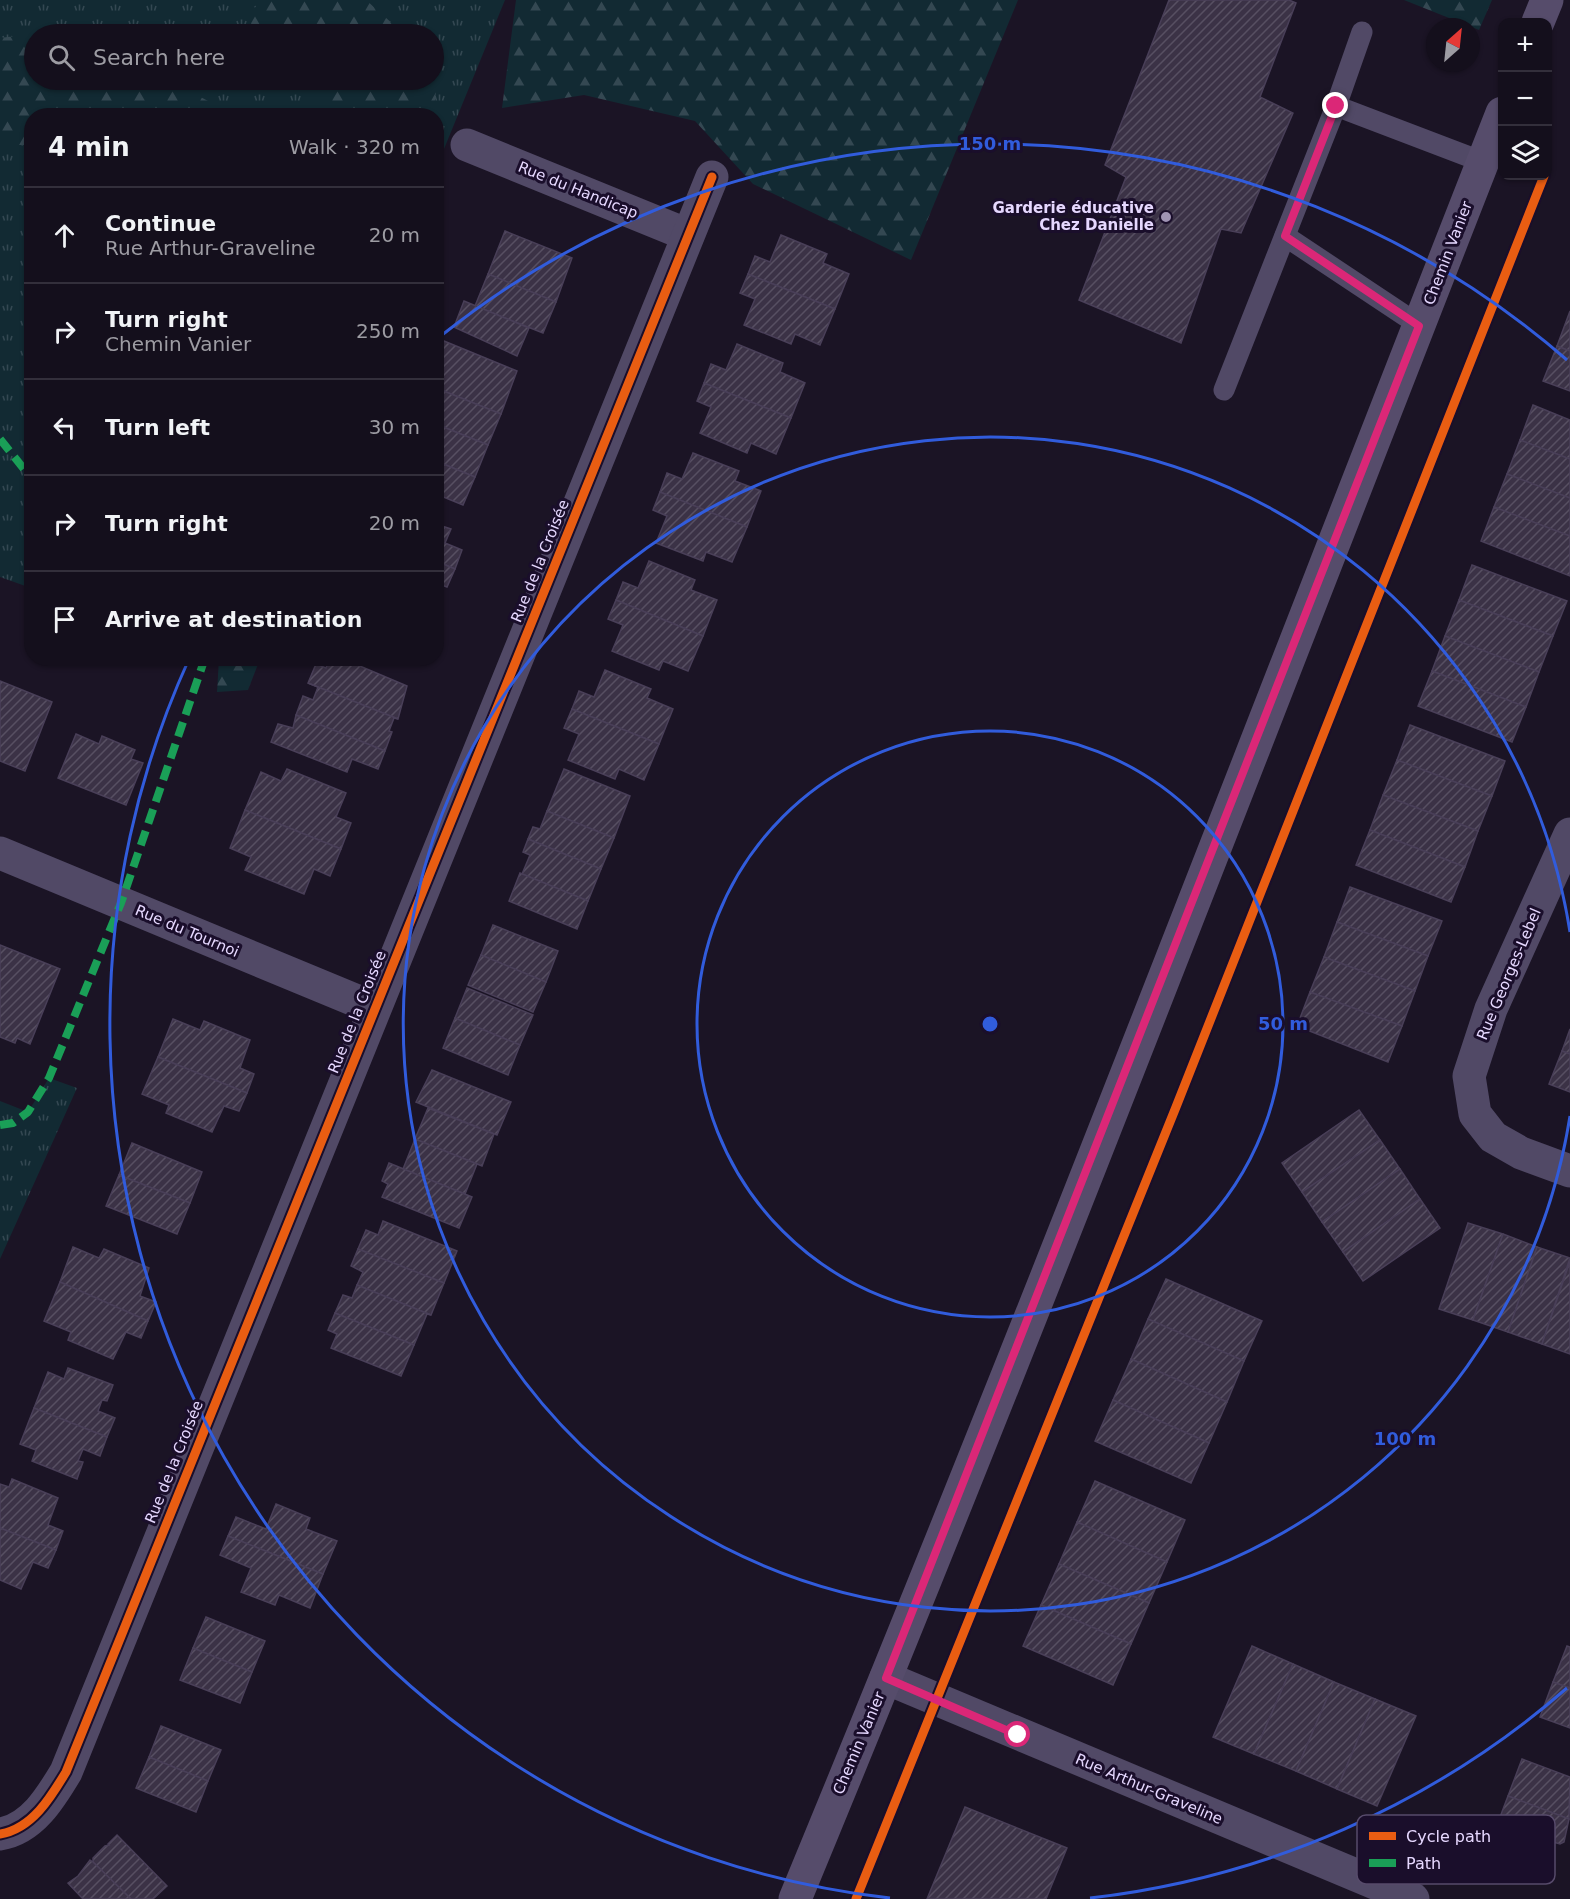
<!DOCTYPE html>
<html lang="en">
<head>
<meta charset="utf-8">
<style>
  body { margin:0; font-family:"DejaVu Sans",sans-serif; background:#211d29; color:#f1f3f6 }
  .controls { position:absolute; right:18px; top:18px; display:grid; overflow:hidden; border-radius:12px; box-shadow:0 2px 4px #0004 }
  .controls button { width:54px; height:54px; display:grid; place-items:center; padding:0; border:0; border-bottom:2px solid #332f3b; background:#140f1c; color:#f1f3f6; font:30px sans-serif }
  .compass { position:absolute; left:1426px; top:18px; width:54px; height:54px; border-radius:50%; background:#140f1c; box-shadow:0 2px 4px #0004; rotate:27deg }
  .stop { position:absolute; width:18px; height:18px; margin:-14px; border:4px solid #db2777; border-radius:50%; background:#fff }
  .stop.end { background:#db2777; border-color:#fff; box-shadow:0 2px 6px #0008 }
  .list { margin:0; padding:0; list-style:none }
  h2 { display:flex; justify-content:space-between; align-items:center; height:78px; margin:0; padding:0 24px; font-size:26px }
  h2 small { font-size:20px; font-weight:400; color:#9d9ca3 }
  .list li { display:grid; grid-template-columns:39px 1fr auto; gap:18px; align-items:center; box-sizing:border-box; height:96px; padding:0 24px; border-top:2px solid #332f3b }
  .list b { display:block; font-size:22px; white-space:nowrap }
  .list p { margin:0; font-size:20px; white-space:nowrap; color:#9d9ca3 }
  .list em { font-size:20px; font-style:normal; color:#9d9ca3 }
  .icon { flex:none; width:33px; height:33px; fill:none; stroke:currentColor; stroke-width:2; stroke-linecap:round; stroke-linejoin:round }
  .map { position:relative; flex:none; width:1570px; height:1899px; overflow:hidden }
  .search { position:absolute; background:#140f1c; box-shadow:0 2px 4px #0004; left:24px; top:24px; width:420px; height:66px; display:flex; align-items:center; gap:15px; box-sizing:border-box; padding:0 21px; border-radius:33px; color:#9d9ca3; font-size:22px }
  .panel { position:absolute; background:#140f1c; box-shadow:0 2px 4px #0004; left:24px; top:108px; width:420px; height:558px; border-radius:24px }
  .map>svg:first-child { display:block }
  .grass { fill:url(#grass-tufts); fill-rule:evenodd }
  .forest { fill:url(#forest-firs) }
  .building { fill:url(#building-hatch); stroke:#493f58; stroke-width:1.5 }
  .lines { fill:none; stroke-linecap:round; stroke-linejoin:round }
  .lane { stroke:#514966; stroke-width:21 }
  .street { stroke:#514966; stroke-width:33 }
  .secondary { stroke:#564c6b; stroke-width:33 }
  .quiet { stroke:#1a9f57; stroke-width:8; stroke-dasharray:15 8; stroke-linecap:butt }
  .cycleway-casing { stroke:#1a0e2b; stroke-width:13 }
  .cycleway { stroke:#e95d12; stroke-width:9 }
  .route { stroke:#db2777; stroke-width:8 }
  .ring { fill:none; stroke:#315cdc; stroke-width:3 }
  .poi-dot { fill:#9f93b3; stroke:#1a0e2b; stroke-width:2 }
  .labels { text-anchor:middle; stroke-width:6; stroke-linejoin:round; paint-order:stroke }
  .street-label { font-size:15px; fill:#e6d8ff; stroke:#1a0e2b }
  .poi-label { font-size:15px; font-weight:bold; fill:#e6d8ff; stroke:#1a0e2b; text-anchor:end }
  .key { fill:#1a0e2b; stroke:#574b6b; stroke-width:1.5 }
  .key-label { font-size:16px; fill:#e6d8ff }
  .centre { fill:#315cdc; stroke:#1a0e2b; stroke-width:3 }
  .ring-label { font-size:18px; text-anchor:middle; font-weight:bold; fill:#315cdc; stroke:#1a0e2b; stroke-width:6; stroke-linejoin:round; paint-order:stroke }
</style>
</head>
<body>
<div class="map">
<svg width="1570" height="1899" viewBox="0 0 1570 1899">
  <defs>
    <pattern id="grass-tufts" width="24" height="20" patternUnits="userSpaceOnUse" patternTransform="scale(1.5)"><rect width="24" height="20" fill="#122a33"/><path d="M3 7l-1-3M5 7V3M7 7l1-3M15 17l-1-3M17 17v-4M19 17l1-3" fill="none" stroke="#344852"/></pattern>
    <pattern id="forest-firs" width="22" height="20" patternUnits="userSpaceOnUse" patternTransform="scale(1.5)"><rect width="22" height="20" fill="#122a33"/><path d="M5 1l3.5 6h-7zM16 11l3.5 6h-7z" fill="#344852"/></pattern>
    <pattern id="building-hatch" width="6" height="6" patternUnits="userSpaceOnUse" patternTransform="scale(1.5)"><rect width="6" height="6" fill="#3b3246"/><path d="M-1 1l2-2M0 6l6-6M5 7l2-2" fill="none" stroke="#574f62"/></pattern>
  </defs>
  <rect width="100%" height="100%" fill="#1b1425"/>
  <!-- grass -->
  <g class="grass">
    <path d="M 0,0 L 505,0 L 437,166 L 436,116 L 32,116 L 31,588 L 0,577 ZM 34,34 L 434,34 L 434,80 L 34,80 Z"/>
    <path d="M 49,1078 L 77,1088 L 0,1259 L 0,1101 L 28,1112 Z"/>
  </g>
  <!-- forest -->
  <g class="forest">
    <path d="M 262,0 L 366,0 L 404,34 L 255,34 L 248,15 Z"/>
    <path d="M 516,0 L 1018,0 L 911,260 L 753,184 L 695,121 L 584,95 L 502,108 Z"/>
    <path d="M 1404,0 L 1492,0 L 1479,30 Z"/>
    <path d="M 16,36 L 34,40 L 34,80 L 169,80 L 234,115 L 32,116 L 31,145 L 0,145 L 0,38 Z"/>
    <path d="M 434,70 L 438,76 L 433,115 L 339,115 L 332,106 L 292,80 L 434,80 Z"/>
    <path d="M 219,659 L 260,659 L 248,690 L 217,692 Z"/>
  </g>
  <!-- building -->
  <g class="building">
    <path d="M 1169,0 L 1289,0 L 1296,3 L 1260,97 L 1293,113 L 1241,233 L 1221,229 L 1181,343 L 1079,300 L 1126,177 L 1105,165 Z"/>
    <path d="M 505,231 L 572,258 L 556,302 L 488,274 Z"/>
    <path d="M 781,235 L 827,254 L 823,263 L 849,274 L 835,309 L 748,274 L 755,256 L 770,262 Z"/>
    <path d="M 488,274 L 556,302 L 543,333 L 475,306 Z"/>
    <path d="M 748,274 L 835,309 L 820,345 L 795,334 L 791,344 L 744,325 L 755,299 L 740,293 Z"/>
    <path d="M 464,301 L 529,328 L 517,356 L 454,327 Z"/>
    <path d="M 1570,311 L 1570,351 L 1557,346 Z"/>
    <path d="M 444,341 L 517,371 L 501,414 L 436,388 L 436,360 Z"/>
    <path d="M 737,344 L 783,363 L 780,372 L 805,383 L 791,418 L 704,383 L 711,364 L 726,370 Z"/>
    <path d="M 1557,346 L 1570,351 L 1570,391 L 1543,381 Z"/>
    <path d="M 704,383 L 791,418 L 776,454 L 751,443 L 747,453 L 700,433 L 711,407 L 697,401 Z"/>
    <path d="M 436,388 L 501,414 L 488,445 L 436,424 Z"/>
    <path d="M 1533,405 L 1570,420 L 1570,459 L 1520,440 Z"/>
    <path d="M 436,424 L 488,445 L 475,477 L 436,461 Z"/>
    <path d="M 1520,440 L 1570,459 L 1570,498 L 1507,474 Z"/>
    <path d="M 693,453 L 739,471 L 735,481 L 761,491 L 747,527 L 660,492 L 667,473 L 682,479 Z"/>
    <path d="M 436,461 L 475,477 L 463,505 L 436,494 Z"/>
    <path d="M 1507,474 L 1570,498 L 1570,536 L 1494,507 Z"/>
    <path d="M 660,492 L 747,527 L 732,562 L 706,552 L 703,561 L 656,543 L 667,516 L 653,510 Z"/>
    <path d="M 1494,507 L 1570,536 L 1570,576 L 1481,541 Z"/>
    <path d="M 436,524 L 451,529 L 445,543 L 462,550 L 455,569 L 436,561 Z"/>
    <path d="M 436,561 L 455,569 L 447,587 L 436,583 Z"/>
    <path d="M 649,561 L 695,580 L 691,590 L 717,600 L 703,636 L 616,600 L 623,582 L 638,588 Z"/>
    <path d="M 1472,565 L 1567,601 L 1553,636 L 1459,600 Z"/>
    <path d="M 616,600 L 703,636 L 688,671 L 663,661 L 659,670 L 612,651 L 623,625 L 608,619 Z"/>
    <path d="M 1459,600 L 1553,636 L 1539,672 L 1445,636 Z"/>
    <path d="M 1445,636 L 1539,672 L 1526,707 L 1432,671 Z"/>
    <path d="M 330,658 L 341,658 L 407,686 L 398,719 L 308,683 L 316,664 L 326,668 Z"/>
    <path d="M 605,670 L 651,689 L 647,698 L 673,709 L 659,744 L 572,709 L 579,691 L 594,697 Z"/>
    <path d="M 1432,671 L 1526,707 L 1512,742 L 1418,706 Z"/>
    <path d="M 0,681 L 52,702 L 25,771 L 0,761 Z"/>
    <path d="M 308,683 L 398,719 L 394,718 L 389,731 L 392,732 L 385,751 L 296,715 L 303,696 L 313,700 L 318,687 Z"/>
    <path d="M 572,709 L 659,744 L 644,780 L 619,769 L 615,779 L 568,760 L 579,734 L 564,728 Z"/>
    <path d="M 296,715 L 385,751 L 378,769 L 352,759 L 347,772 L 271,742 L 278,724 L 293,728 Z"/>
    <path d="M 1410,725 L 1505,761 L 1492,796 L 1397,760 Z"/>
    <path d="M 76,734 L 99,744 L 102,736 L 135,750 L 131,759 L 143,763 L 126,805 L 58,778 Z"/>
    <path d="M 1397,760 L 1492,796 L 1478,831 L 1383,795 Z"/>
    <path d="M 287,769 L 346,793 L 336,817 L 351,823 L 341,849 L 245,810 L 261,772 L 281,781 Z"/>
    <path d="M 564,769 L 630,796 L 614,838 L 547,811 Z"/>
    <path d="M 1383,795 L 1478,831 L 1465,867 L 1370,830 Z"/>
    <path d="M 245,810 L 341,849 L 330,876 L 314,869 L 304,894 L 245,870 L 251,857 L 230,848 Z"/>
    <path d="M 547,811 L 614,838 L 601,869 L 528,839 L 533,827 L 540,829 Z"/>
    <path d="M 1370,830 L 1465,867 L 1451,902 L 1356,865 Z"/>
    <path d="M 528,839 L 601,869 L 588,901 L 522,874 L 530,855 L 523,852 Z"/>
    <path d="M 520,873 L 588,901 L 577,929 L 509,901 Z"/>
    <path d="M 1350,887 L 1442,921 L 1428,956 L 1337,922 Z"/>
    <path d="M 1337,922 L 1428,956 L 1415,991 L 1324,957 Z"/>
    <path d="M 493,925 L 558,951 L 546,982 L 481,955 Z"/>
    <path d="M 0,945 L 60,969 L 30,1044 L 17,1038 L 15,1043 L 0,1037 Z"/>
    <path d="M 481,955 L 546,982 L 533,1012 L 468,985 Z"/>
    <path d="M 1324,957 L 1415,991 L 1402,1026 L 1310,992 Z"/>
    <path d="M 467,988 L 533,1015 L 520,1045 L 455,1018 Z"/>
    <path d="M 1310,992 L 1402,1026 L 1388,1062 L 1297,1026 Z"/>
    <path d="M 455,1018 L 520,1045 L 508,1075 L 443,1048 Z"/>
    <path d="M 173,1019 L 200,1030 L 204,1021 L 250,1040 L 240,1068 L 254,1074 L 247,1093 L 158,1057 Z"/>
    <path d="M 1570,1029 L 1570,1054 L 1562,1051 Z"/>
    <path d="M 1562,1051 L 1570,1054 L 1570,1092 L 1549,1084 Z"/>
    <path d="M 158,1057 L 247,1093 L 239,1111 L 224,1106 L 212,1132 L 166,1113 L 169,1105 L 142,1094 Z"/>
    <path d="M 432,1070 L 511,1102 L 497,1135 L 416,1102 Z"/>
    <path d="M 428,1108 L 494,1134 L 482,1166 L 415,1139 Z"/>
    <path d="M 1359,1110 L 1380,1140 L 1302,1192 L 1282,1163 Z"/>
    <path d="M 415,1139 L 477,1164 L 465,1194 L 403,1169 Z"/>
    <path d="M 1380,1140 L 1400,1169 L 1322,1222 L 1302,1192 Z"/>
    <path d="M 132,1143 L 202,1172 L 190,1203 L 119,1175 Z"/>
    <path d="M 389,1163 L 472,1197 L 459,1228 L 382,1197 L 388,1184 L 382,1181 Z"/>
    <path d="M 1400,1169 L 1420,1199 L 1343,1252 L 1322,1222 Z"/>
    <path d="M 119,1175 L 190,1203 L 177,1234 L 106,1206 Z"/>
    <path d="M 1420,1199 L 1440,1228 L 1363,1281 L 1343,1252 Z"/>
    <path d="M 383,1221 L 457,1251 L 444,1283 L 358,1249 L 366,1230 L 378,1235 Z"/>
    <path d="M 1468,1223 L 1503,1234 L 1473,1320 L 1439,1309 Z"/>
    <path d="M 1503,1234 L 1537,1247 L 1508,1332 L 1473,1320 Z"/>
    <path d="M 73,1247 L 99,1258 L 104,1249 L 149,1268 L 140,1296 L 156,1302 L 148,1321 L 60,1282 Z"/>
    <path d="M 1537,1247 L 1570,1258 L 1542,1344 L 1508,1332 Z"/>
    <path d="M 358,1249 L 444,1283 L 431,1315 L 357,1285 L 363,1272 L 351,1266 Z"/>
    <path d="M 1570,1261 L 1570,1354 L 1542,1344 Z"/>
    <path d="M 1166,1279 L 1262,1321 L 1244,1361 L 1148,1319 Z"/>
    <path d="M 60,1282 L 148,1321 L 141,1338 L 126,1332 L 113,1359 L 68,1340 L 71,1332 L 44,1321 Z"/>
    <path d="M 357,1285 L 431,1315 L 427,1314 L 414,1345 L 335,1313 L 343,1295 L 352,1298 Z"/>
    <path d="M 335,1313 L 414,1345 L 401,1376 L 331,1348 L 337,1334 L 328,1330 Z"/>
    <path d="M 1148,1319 L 1244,1361 L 1227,1402 L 1131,1359 Z"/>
    <path d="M 1131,1359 L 1227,1402 L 1209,1443 L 1113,1400 Z"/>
    <path d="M 68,1368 L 113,1385 L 107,1401 L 102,1400 L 98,1411 L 115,1418 L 107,1437 L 34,1408 L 48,1372 L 64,1379 Z"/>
    <path d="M 1113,1400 L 1209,1443 L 1191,1483 L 1095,1441 Z"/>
    <path d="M 34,1408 L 107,1437 L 100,1456 L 83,1449 L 78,1461 L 83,1462 L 77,1479 L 32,1461 L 36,1450 L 20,1444 Z"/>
    <path d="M 12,1479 L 58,1498 L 48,1525 L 63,1531 L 56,1550 L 0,1528 L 0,1484 L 9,1487 Z"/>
    <path d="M 1095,1481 L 1185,1520 L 1167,1562 L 1077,1522 Z"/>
    <path d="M 276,1504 L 310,1518 L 306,1529 L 337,1541 L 323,1574 L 228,1536 L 236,1517 L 266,1529 Z"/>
    <path d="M 1077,1522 L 1167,1562 L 1149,1603 L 1059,1564 Z"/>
    <path d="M 0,1528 L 56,1550 L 48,1568 L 33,1562 L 21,1589 L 0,1580 Z"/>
    <path d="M 228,1536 L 323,1574 L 310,1608 L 279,1595 L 275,1605 L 241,1592 L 251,1568 L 220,1555 Z"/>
    <path d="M 1059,1564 L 1149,1603 L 1131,1644 L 1041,1605 Z"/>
    <path d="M 1041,1605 L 1131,1644 L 1113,1685 L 1023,1646 Z"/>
    <path d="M 206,1617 L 265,1641 L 252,1672 L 193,1648 Z"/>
    <path d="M 1252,1646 L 1293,1664 L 1254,1754 L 1213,1737 Z"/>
    <path d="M 1567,1646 L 1570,1647 L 1570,1688 L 1553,1682 Z"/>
    <path d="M 193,1648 L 252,1672 L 240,1703 L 180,1680 Z"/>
    <path d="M 1293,1664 L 1334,1682 L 1296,1771 L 1254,1754 Z"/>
    <path d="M 1334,1682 L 1375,1699 L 1337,1789 L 1296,1771 Z"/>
    <path d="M 1553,1682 L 1570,1688 L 1570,1728 L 1540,1717 Z"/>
    <path d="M 1375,1699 L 1416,1716 L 1377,1806 L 1337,1789 Z"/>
    <path d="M 161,1726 L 221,1750 L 208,1781 L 149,1757 Z"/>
    <path d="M 149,1757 L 208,1781 L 196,1812 L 136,1788 Z"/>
    <path d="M 1522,1759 L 1570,1777 L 1569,1819 L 1508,1796 Z"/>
    <path d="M 1508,1796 L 1569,1819 L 1564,1842 L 1560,1844 L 1553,1842 L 1548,1854 L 1494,1833 Z"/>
    <path d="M 965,1807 L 1067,1848 L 1046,1899 L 927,1899 Z"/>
    <path d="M 117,1835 L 167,1886 L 153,1899 L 131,1899 L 93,1862 L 93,1858 L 105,1846 L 109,1845 L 108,1844 Z"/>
    <path d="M 90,1860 L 93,1862 L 131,1899 L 83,1899 L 68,1883 L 78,1876 Z"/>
  </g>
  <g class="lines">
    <!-- lane -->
    <g class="lane">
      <path d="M 1336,106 L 1483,162"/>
      <path d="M 1285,236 L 1419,325"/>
      <path d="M 1224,390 L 1336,106 L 1362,32"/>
    </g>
    <!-- street -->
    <g class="street">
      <path d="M 467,145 L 688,235"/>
      <path d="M 1570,834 L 1491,1009 L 1469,1076 L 1475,1114 L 1493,1137 L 1521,1153 L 1570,1171"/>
      <path d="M 0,853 L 374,1008"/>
      <path d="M 886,1678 L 1413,1899"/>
      <path d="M 0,1834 C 32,1829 51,1797 66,1772 L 712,177"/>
    </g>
    <!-- secondary -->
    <g class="secondary">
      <path d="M 1538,22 L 1547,0"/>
      <path d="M 795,1899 C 1040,1307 1268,709 1502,113"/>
    </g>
    <!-- quiet -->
    <g class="quiet">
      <path d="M 0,439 L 32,479"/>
      <path d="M 0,1125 L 13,1123 L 28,1112 L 49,1078 L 121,903 L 205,658"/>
    </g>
    <!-- cycleway casing -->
    <g class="cycleway-casing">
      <g id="cycleway">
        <path d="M 0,1834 C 32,1829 51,1797 66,1772 L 712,177"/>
        <path d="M 856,1899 L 1176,1107 L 1544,176"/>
      </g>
    </g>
    <!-- cycleway -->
    <use href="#cycleway" class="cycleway"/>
  </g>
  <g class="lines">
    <!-- route -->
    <path class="route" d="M 1018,1735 L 886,1678 L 1419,326 L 1285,236 L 1336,106"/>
  </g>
  <!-- distance rings -->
  <g class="ring">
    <circle cx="990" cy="1024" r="293"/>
    <path d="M1570 1116A587 587 0 1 1 1570 932"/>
    <path d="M1567 1688A880 880 0 0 1 1090 1898M890 1898A880 880 0 0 1 189 659M442 335A880 880 0 0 1 1567 360"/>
  </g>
  <!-- markers -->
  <circle class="poi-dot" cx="1166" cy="217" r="6"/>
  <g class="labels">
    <!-- street labels -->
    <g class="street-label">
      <text transform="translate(578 190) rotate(22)" y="5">Rue du Handicap</text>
      <text transform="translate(1448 253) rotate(-69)" y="5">Chemin Vanier</text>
      <text transform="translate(540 561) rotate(-68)" y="5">Rue de la Croisée</text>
      <text transform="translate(187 931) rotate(23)" y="5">Rue du Tournoi</text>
      <text transform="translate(1509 974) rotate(-67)" y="5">Rue Georges-Lebel</text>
      <text transform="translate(357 1012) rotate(-68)" y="5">Rue de la Croisée</text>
      <text transform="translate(174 1462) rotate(-68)" y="5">Rue de la Croisée</text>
      <text transform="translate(859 1743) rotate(-67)" y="5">Chemin Vanier</text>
      <text transform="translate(1149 1789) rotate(23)" y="5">Rue Arthur-Graveline</text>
    </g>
    <!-- poi labels -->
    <g class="poi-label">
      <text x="1154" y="213">Garderie éducative<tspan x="1154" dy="17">Chez Danielle</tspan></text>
    </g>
  </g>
  <!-- legend -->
  <rect x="1357" y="1815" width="198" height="69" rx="9" class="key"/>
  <rect x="1369" y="1832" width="27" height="8" fill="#e95d12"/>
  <rect x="1369" y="1859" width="27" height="8" fill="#1a9f57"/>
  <g class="key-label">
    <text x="1406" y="1842">Cycle path</text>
    <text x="1406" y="1869">Path</text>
  </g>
  <circle cx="990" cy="1024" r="9" class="centre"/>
  <g class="ring-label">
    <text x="990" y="150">150 m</text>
    <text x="1283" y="1030">50 m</text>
    <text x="1405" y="1445">100 m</text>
  </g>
</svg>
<div class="controls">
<button>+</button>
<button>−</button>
<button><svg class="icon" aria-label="layers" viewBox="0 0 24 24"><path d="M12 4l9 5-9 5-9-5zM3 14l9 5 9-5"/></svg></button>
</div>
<svg class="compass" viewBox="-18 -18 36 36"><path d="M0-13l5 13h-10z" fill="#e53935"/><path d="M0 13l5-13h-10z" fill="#9d9ca3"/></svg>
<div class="stop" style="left:1018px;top:1735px"></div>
<div class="stop end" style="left:1336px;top:106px"></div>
<div class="search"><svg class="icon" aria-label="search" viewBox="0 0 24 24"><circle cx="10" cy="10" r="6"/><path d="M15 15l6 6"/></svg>Search here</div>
<section class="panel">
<h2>4 min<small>Walk · 320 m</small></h2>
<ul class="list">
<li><svg class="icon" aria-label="ahead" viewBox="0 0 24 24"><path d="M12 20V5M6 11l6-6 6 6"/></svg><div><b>Continue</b><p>Rue Arthur-Graveline</p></div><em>20 m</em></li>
<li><svg class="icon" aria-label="right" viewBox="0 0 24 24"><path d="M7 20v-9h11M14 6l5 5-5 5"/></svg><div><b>Turn right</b><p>Chemin Vanier</p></div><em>250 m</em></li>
<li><svg class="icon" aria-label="left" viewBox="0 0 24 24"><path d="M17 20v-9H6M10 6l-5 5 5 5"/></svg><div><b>Turn left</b></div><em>30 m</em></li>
<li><svg class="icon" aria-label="right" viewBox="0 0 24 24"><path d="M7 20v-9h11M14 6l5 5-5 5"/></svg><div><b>Turn right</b></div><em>20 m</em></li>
<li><svg class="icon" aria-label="arrive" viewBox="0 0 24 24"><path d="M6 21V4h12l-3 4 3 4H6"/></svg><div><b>Arrive at destination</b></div></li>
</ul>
</section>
</div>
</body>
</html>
